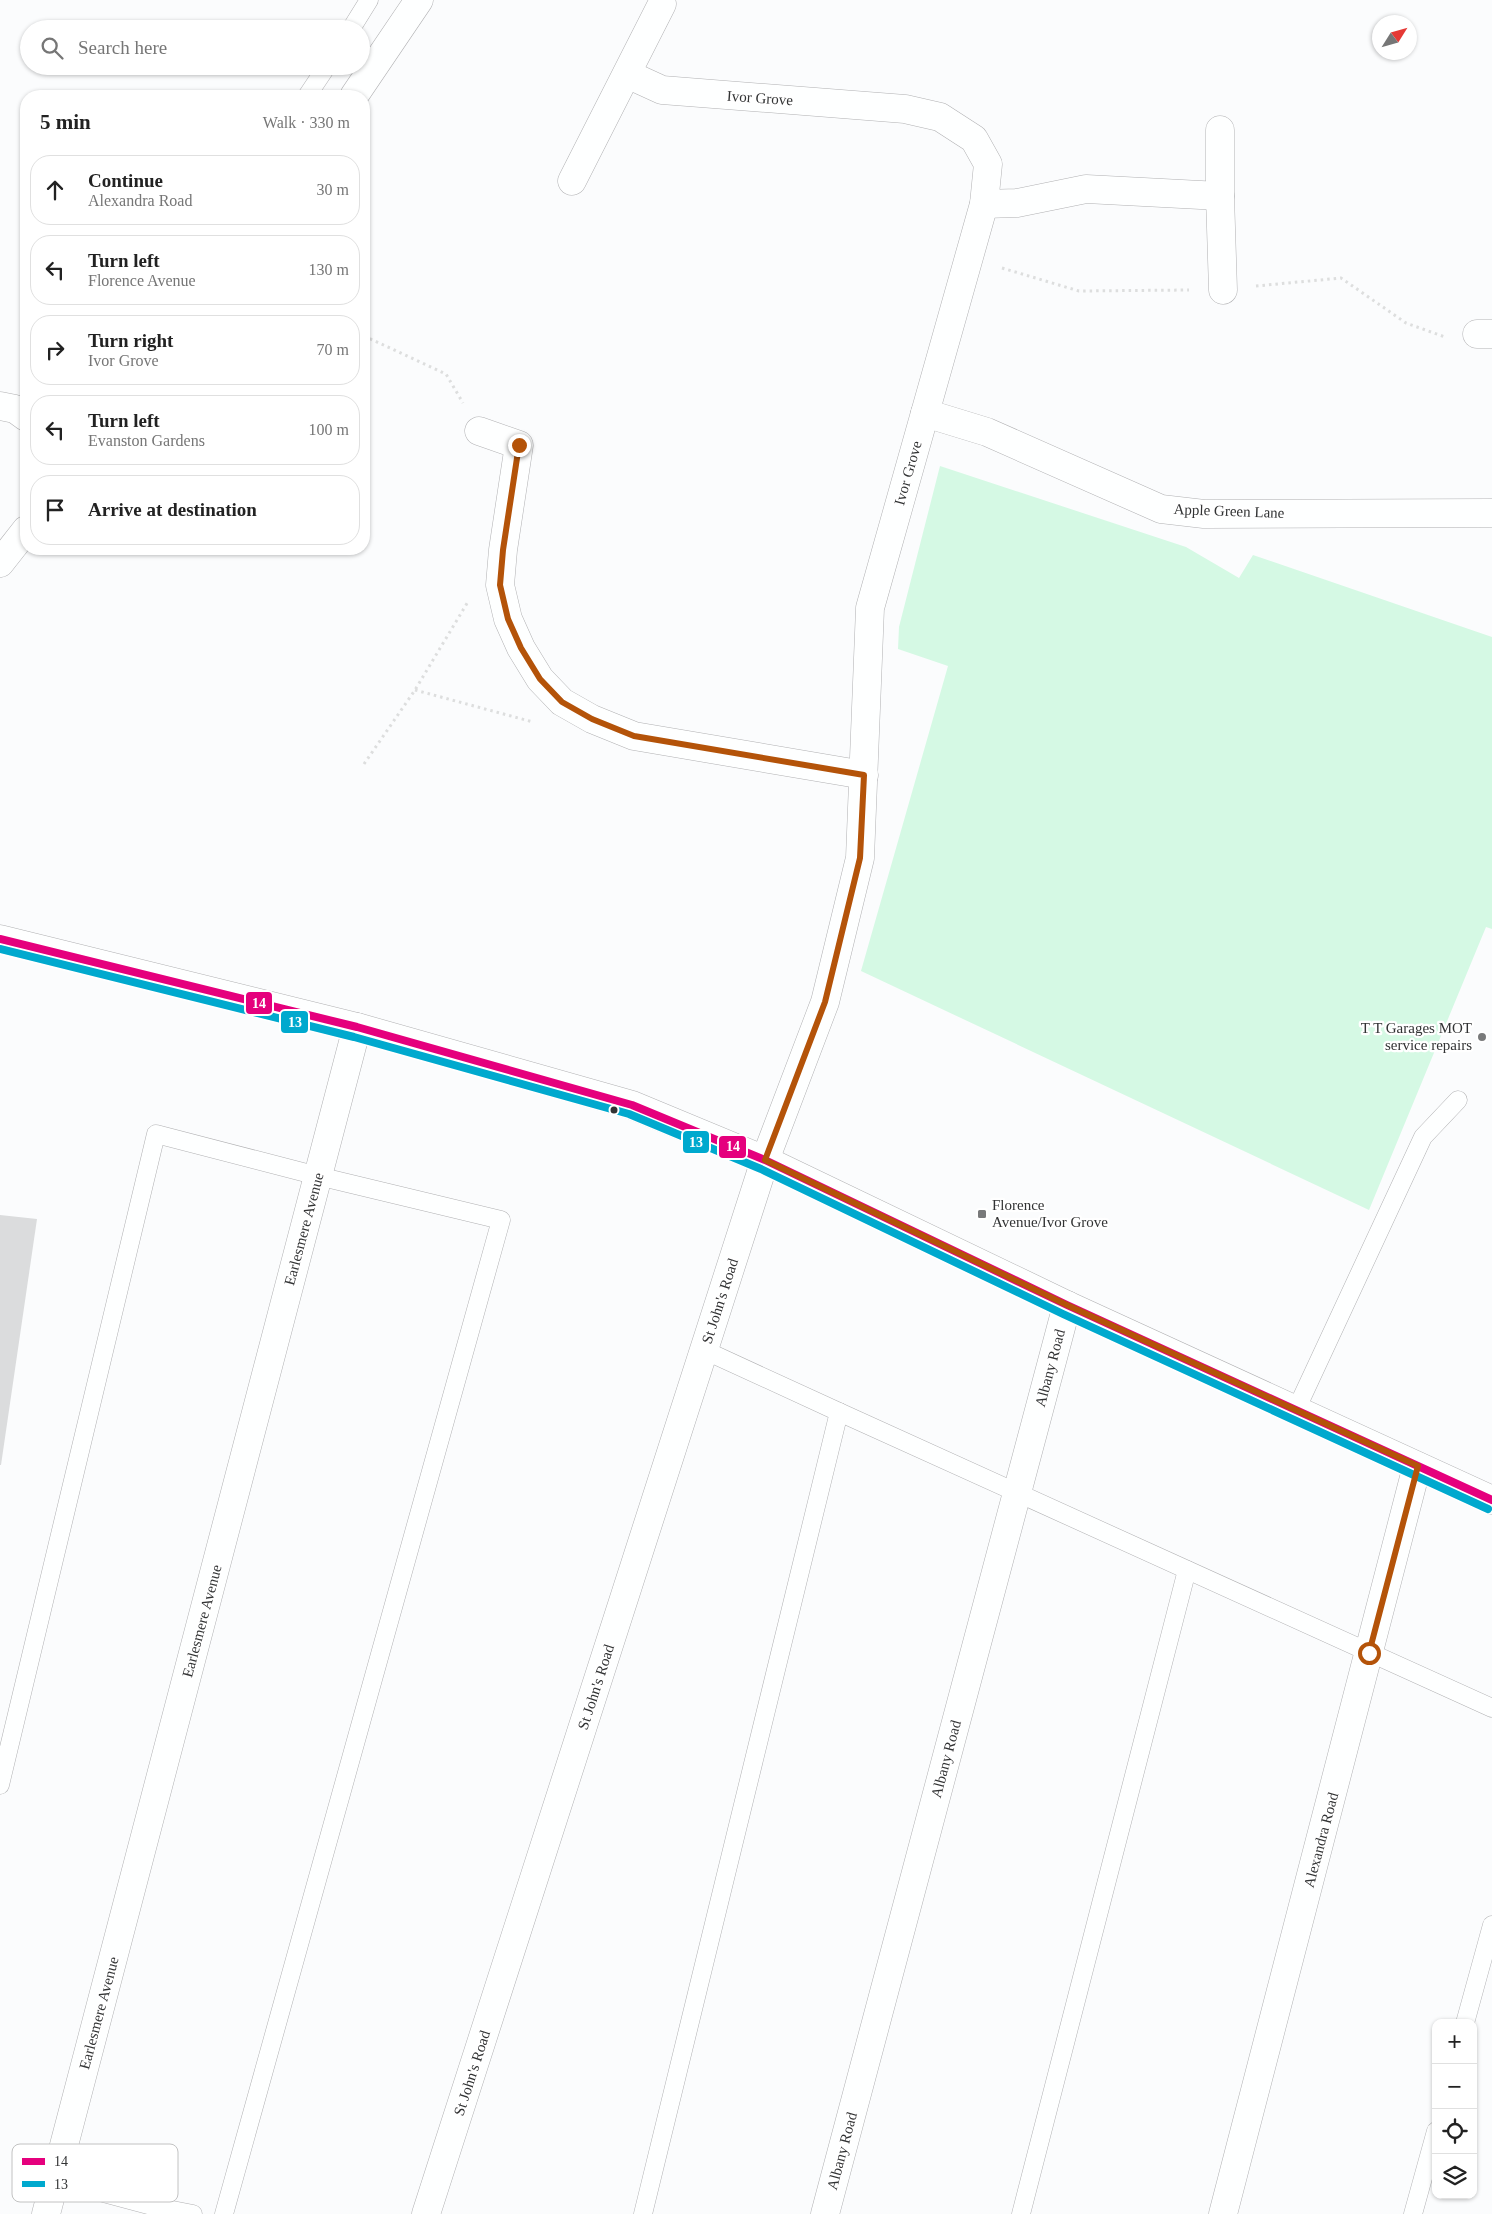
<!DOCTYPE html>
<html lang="en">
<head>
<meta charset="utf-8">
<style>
  body { margin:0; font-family:"Times New Roman",serif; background:#f2f2f2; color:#222 }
  .controls { position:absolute; right:15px; bottom:15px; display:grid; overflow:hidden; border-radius:10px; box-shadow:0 1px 4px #0004 }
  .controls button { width:45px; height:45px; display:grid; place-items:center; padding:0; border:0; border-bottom:1px solid #e0e0e0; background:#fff; color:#222; font:25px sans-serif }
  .compass { position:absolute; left:1372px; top:15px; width:45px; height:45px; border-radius:50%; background:#fff; box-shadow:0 1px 4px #0004; rotate:53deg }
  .stop { position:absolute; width:15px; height:15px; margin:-11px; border:4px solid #b45309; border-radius:50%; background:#fff }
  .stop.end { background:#b45309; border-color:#fff; box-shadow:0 1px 5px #0008 }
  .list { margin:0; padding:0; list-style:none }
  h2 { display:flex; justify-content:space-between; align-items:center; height:65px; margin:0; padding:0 20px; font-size:21px }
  h2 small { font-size:16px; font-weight:400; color:#767676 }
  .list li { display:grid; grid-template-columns:32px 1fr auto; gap:15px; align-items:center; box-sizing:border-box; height:70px; margin:0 10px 10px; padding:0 10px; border:1px solid #e0e0e0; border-radius:20px }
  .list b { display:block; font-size:19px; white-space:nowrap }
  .list p { margin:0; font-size:16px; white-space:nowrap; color:#767676 }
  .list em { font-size:16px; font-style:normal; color:#767676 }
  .icon { flex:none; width:28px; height:28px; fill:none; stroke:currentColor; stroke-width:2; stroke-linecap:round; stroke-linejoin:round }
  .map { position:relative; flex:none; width:1492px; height:2214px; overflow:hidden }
  .search { position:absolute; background:#fff; box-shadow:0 1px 4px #0004; left:20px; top:20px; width:350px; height:55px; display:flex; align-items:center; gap:12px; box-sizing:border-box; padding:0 18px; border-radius:28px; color:#767676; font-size:19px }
  .panel { position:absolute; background:#fff; box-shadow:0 1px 4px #0004; left:20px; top:90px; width:350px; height:465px; border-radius:20px }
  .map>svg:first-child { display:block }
  .green { fill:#d5f9e4 }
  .building { fill:#dbdcdd }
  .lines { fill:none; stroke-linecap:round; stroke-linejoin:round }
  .lane-casing { stroke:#b1b1b3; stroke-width:19 }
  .street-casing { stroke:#b1b1b3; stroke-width:29 }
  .secondary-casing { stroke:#b1b1b3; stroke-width:29 }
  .path { stroke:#dddede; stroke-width:3; stroke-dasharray:2.5 4; stroke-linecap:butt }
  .lane { stroke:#feffff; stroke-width:18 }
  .street { stroke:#feffff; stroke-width:28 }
  .secondary { stroke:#feffff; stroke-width:28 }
  .bus-1-casing { stroke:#fff; stroke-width:11 }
  .bus-2-casing { stroke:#fff; stroke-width:11 }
  .bus-1 { stroke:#e5007d; stroke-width:8 }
  .bus-2 { stroke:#00a9ce; stroke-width:8 }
  .route { stroke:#b45309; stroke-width:6 }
  .poi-dot { fill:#78797a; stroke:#fff; stroke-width:2 }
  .bus-dot { fill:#323334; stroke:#fff; stroke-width:2 }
  .labels { text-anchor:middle; stroke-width:4.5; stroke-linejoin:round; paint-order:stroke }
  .street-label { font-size:15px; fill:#323334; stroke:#fff }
  .poi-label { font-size:15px; fill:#323334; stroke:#fff; text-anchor:end }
  .key { fill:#fff; stroke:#c2c2c2; stroke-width:1 }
  .key-label { font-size:14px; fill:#323334 }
  .line-badge { stroke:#fff; stroke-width:2 }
  .badge-label { font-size:14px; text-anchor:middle; font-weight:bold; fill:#fff }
</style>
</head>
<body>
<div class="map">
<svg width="1492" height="2214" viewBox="0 0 1492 2214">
  <rect width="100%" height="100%" fill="#fbfcfd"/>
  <!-- green -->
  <path class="green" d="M 940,466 L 1186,547 L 1239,578 L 1253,555 L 1492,637 L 1492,929 L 1486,927 L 1369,1210 L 861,971 L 948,666 L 898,649 L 899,627 Z"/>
  <!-- building -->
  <path class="building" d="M 0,1215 L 37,1219 L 1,1465 L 0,1465 Z"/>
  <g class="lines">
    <!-- lane casing -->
    <g class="lane-casing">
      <g id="lane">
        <path d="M 351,29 L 369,0"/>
        <path d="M 307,96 L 327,66"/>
        <path d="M 1296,1410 L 1423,1137 L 1458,1100"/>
        <path d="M 839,1412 L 1492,1708"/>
        <path d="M 0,1785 L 156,1134 L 318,1176 L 501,1220 L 224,2214"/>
        <path d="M 1465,2023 L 1492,1925"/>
        <path d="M 55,2180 L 152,2206 L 193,2214"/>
        <path d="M 643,2214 L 839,1412 L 704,1350"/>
        <path d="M 1021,2214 L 1187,1570"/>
        <path d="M 1413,2214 L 1436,2131"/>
      </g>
    </g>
    <!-- street casing -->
    <g class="street-casing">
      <g id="street">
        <path d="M 1220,130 L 1220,196 L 1223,290"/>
        <path d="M 572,181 L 662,4"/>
        <path d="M 984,204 L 1017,203 L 1086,189 L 1220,196"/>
        <path d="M 1477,334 L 1492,334"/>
        <path d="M 0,406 L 15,409 L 26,417"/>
        <path d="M 925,413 L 987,432 L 1161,509 L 1204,514 L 1492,513"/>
        <path d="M 479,431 L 519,445 L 503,550 L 500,585 L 508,619 L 521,648 L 540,679 L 562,702 L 592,719 L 634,736 L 864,775"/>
        <path d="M 0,939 L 357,1027 L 632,1105 L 765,1160 L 1067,1305 L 1492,1500"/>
        <path d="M 46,2214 L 357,1027"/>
        <path d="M 426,2214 L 765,1160 L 825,1002 L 860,858 L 870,608 L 984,204 L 988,164 L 974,139 L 940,117 L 905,109 L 662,90 L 627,74"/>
        <path d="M 825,2214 L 1067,1305"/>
        <path d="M 1223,2214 L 1417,1466"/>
      </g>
    </g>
    <!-- secondary casing -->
    <g class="secondary-casing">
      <g id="secondary">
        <path d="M 354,96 L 419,0"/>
        <path d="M 0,563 L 26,530"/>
      </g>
    </g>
    <!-- path -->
    <g class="path">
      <path d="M 1002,268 L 1079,291 L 1189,290"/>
      <path d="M 1256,286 L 1341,278 L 1406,323 L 1445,337"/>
      <path d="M 364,336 L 446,374 L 463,403"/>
      <path d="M 415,690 L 533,722"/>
      <path d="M 364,764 L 415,690 L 469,600"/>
    </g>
    <!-- lane -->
    <use href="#lane" class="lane"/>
    <!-- street -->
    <use href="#street" class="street"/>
    <!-- secondary -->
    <use href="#secondary" class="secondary"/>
    <!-- bus-1 casing -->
    <g class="bus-1-casing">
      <path id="bus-1" d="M 0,939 L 357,1027 L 632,1105 L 765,1160 L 1067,1305 L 1492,1500"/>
    </g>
    <!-- bus-2 casing -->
    <g class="bus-2-casing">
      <path id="bus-2" d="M 0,949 L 354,1037 L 629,1114 L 761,1169 L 1063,1314 L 1488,1509"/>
    </g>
    <!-- bus-1 -->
    <use href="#bus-1" class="bus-1"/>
    <!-- bus-2 -->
    <use href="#bus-2" class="bus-2"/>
  </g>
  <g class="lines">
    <!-- route -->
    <path class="route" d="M 519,445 L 503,550 L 500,585 L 508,619 L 521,648 L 540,679 L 562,702 L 592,719 L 634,736 L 864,775 L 860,858 L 825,1002 L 765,1160 L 1067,1305 L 1418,1466 L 1369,1653"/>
  </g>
  <!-- markers -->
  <g class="poi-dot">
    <circle cx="1482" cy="1037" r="5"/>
    <rect x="977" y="1209" width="10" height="10" rx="2.5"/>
  </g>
  <circle class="bus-dot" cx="614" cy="1110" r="4.5"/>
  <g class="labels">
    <!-- street labels -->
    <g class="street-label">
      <text transform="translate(760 98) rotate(4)" y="5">Ivor Grove</text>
      <text transform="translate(908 473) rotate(-74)" y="5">Ivor Grove</text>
      <text transform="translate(1229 511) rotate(2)" y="5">Apple Green Lane</text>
      <text transform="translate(304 1229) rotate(-75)" y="5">Earlesmere Avenue</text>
      <text transform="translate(720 1301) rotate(-72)" y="5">St John's Road</text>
      <text transform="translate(1050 1368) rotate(-75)" y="5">Albany Road</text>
      <text transform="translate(202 1621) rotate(-75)" y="5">Earlesmere Avenue</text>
      <text transform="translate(596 1687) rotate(-72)" y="5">St John's Road</text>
      <text transform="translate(946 1759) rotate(-75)" y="5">Albany Road</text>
      <text transform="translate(1321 1840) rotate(-75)" y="5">Alexandra Road</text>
      <text transform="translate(99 2013) rotate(-75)" y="5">Earlesmere Avenue</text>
      <text transform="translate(472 2073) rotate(-72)" y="5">St John's Road</text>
      <text transform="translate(842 2151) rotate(-75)" y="5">Albany Road</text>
    </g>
    <!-- poi labels -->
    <g class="poi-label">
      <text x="1472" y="1033">T T Garages MOT<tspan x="1472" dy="17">service repairs</tspan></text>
      <text x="992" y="1210" text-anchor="start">Florence<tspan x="992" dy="17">Avenue/Ivor Grove</tspan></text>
    </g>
  </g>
  <!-- legend -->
  <rect x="12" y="2144" width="166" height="58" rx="8" class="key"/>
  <rect x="22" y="2158" width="23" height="7" fill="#e5007d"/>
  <rect x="22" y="2181" width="23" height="6" fill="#00a9ce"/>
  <g class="key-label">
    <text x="54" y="2166">14</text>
    <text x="54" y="2189">13</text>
  </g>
  <g class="line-badge">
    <rect x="245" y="991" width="28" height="24" rx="5" fill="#e5007d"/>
    <rect x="280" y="1010" width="29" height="24" rx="5" fill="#00a9ce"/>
    <rect x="682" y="1130" width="28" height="24" rx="5" fill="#00a9ce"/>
    <rect x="718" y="1135" width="29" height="24" rx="5" fill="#e5007d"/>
  </g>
  <g class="badge-label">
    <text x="259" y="1008">14</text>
    <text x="295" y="1027">13</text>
    <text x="696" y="1147">13</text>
    <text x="733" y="1151">14</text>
  </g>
</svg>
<div class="controls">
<button>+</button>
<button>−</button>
<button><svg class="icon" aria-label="locate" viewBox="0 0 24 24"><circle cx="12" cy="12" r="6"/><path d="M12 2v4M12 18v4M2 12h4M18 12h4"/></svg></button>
<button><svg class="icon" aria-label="layers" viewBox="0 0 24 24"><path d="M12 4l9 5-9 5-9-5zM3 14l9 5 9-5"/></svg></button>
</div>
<svg class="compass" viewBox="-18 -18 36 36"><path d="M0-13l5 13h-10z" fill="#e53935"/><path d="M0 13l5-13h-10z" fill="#767676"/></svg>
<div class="stop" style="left:1369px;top:1653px"></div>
<div class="stop end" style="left:519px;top:445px"></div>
<div class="search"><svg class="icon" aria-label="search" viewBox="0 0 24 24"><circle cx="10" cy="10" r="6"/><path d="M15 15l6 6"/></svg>Search here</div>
<section class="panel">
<h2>5 min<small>Walk · 330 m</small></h2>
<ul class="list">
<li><svg class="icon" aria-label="ahead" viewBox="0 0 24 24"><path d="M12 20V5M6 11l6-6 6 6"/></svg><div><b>Continue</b><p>Alexandra Road</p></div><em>30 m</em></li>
<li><svg class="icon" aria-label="left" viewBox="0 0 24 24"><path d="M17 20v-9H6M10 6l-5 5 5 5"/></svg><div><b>Turn left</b><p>Florence Avenue</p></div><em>130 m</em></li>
<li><svg class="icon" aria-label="right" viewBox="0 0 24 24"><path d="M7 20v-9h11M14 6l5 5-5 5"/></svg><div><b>Turn right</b><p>Ivor Grove</p></div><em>70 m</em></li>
<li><svg class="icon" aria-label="left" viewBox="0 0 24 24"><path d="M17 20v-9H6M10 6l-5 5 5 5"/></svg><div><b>Turn left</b><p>Evanston Gardens</p></div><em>100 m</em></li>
<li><svg class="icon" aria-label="arrive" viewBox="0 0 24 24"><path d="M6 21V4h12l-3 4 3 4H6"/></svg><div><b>Arrive at destination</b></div></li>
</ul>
</section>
</div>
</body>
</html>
